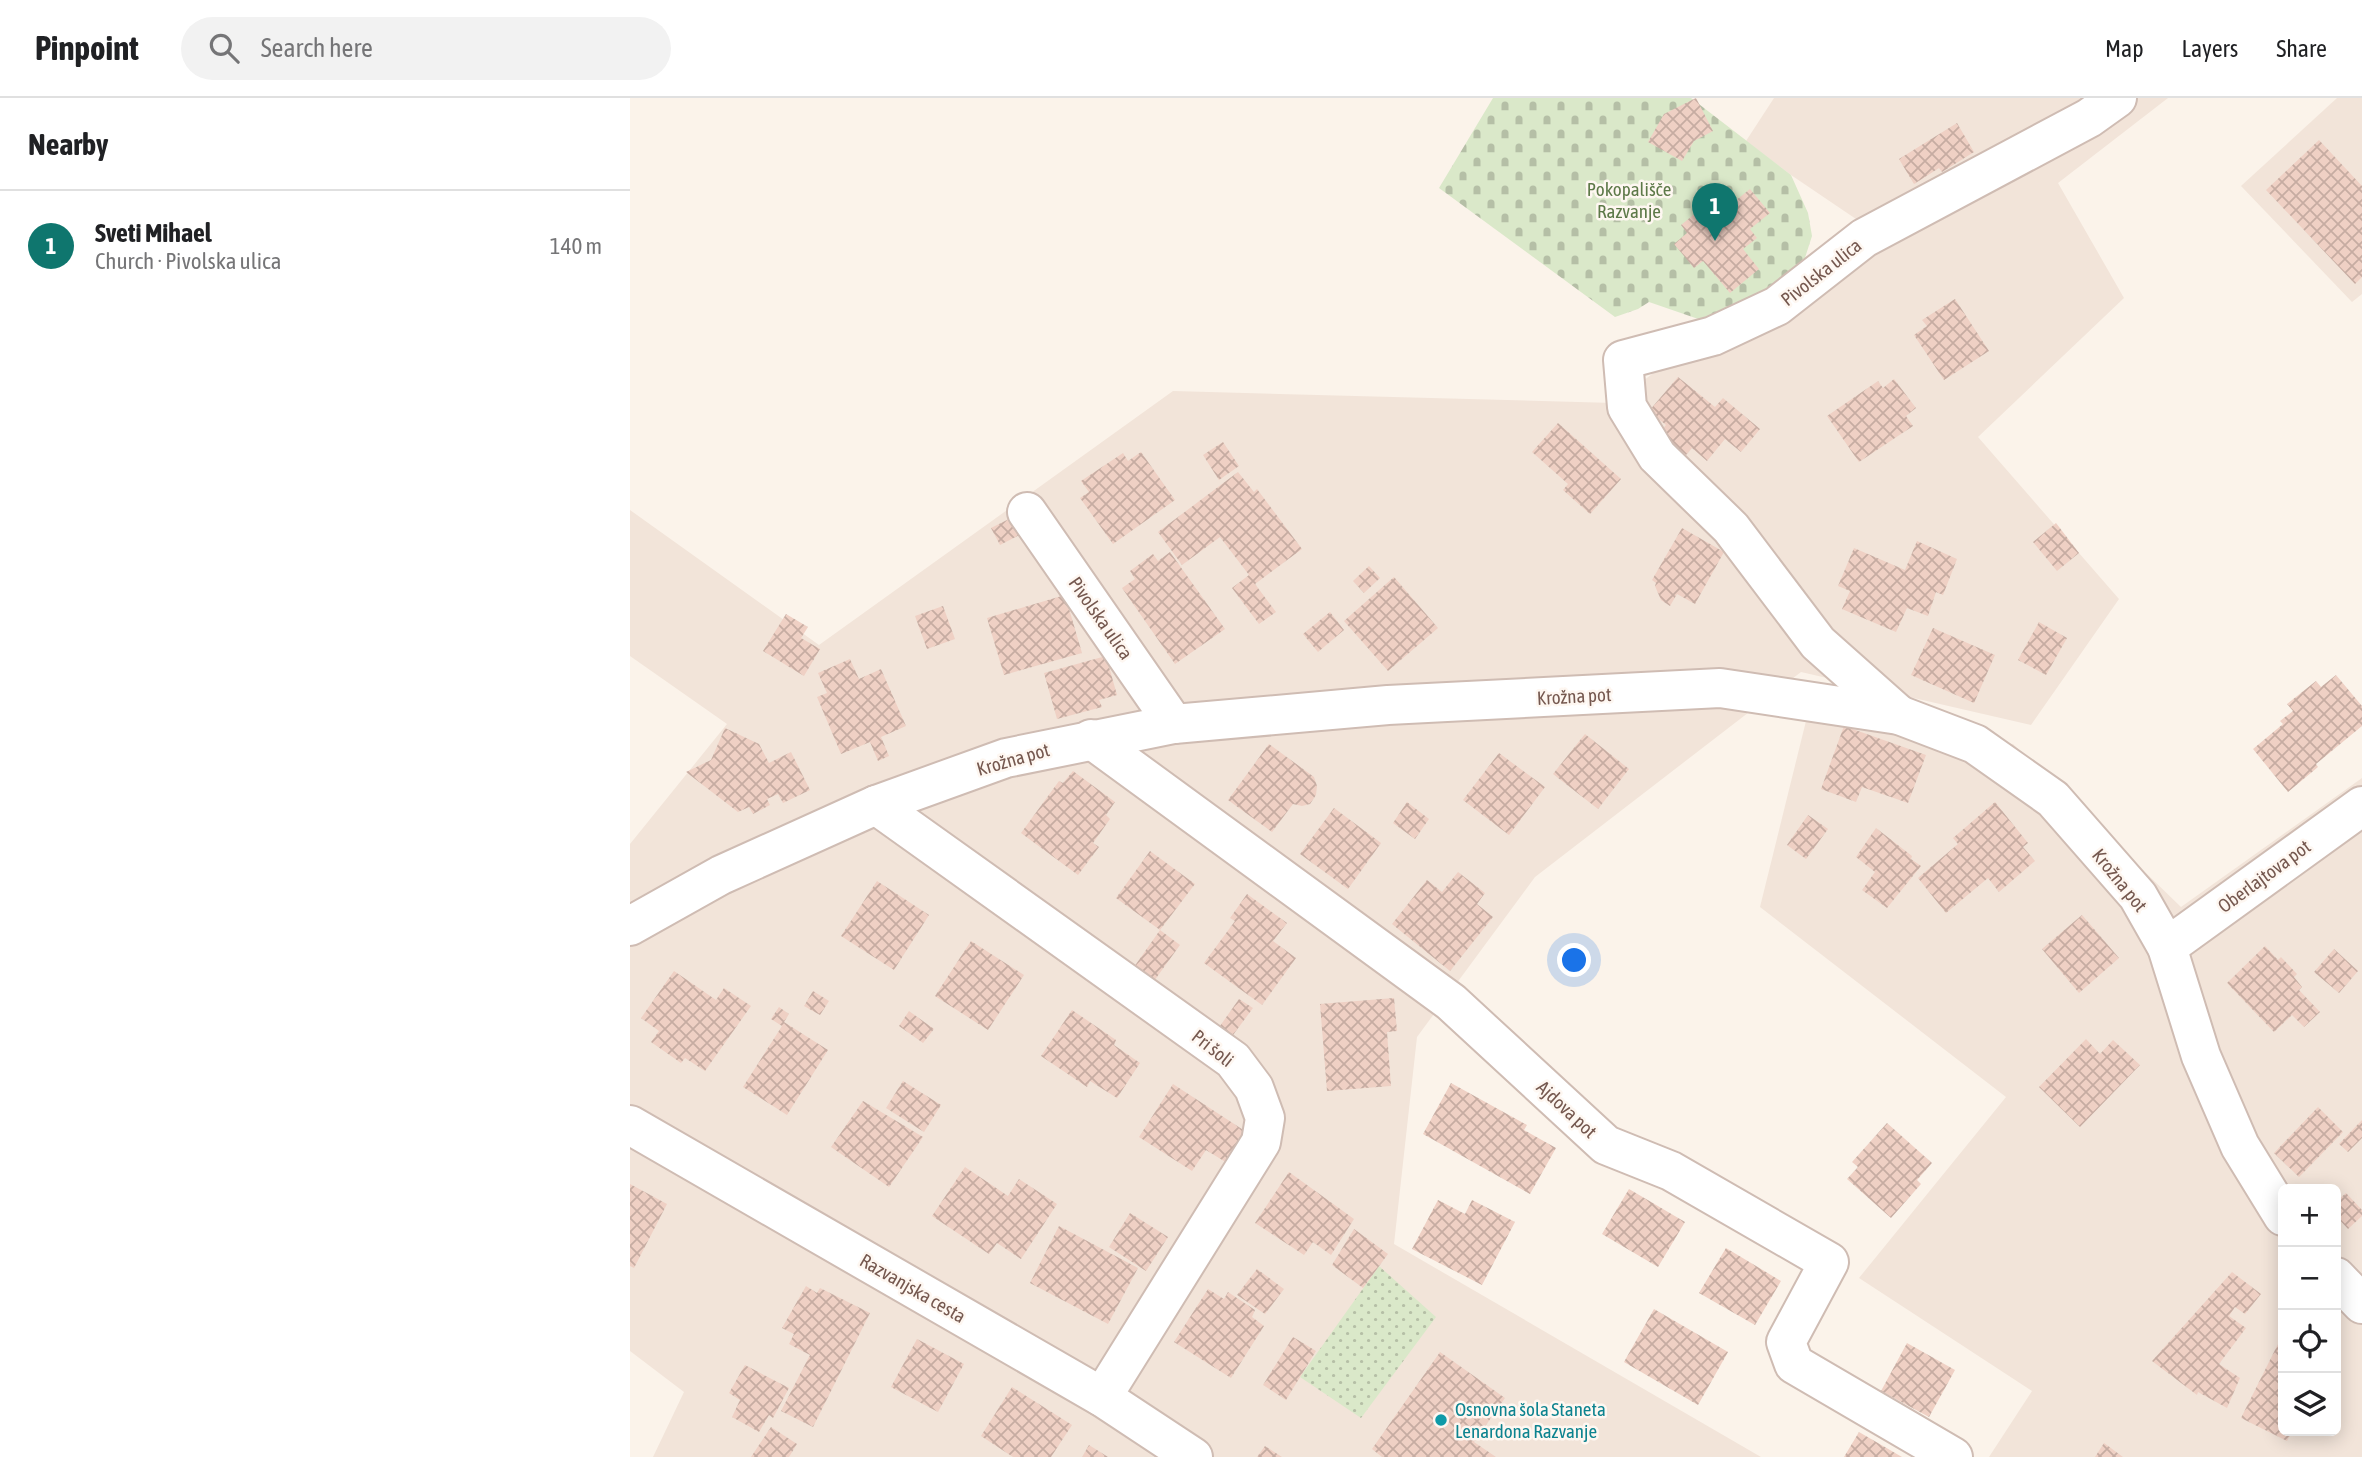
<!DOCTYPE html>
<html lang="en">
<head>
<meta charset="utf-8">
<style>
  body { margin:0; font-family:"Asap Condensed",sans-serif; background:#f2f2f2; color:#202124 }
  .controls { position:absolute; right:21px; bottom:21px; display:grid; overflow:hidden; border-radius:10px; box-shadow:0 4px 18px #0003 }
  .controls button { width:63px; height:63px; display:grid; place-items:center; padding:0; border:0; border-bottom:2px solid #e0e0e0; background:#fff; color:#202124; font:35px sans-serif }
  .you { position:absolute; left:945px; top:863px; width:24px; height:24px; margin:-18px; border:5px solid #fff; border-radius:50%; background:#1a73e8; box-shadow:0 0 0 10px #1a73e833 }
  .badge { display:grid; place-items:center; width:46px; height:46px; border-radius:50%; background:#0f766e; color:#fff; font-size:23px; font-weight:700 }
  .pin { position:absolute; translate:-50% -58px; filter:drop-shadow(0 2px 4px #0008) }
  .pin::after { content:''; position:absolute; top:37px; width:24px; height:21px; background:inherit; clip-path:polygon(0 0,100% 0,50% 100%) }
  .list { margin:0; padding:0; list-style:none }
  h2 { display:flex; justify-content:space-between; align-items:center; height:91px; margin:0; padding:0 28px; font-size:30px }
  h2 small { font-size:23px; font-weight:400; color:#757577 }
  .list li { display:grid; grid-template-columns:46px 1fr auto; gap:21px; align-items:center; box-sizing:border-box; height:112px; padding:0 28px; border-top:2px solid #e0e0e0 }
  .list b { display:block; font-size:26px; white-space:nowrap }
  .list p { margin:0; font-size:23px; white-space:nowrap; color:#757577 }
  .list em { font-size:23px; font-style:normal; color:#757577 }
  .icon { flex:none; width:38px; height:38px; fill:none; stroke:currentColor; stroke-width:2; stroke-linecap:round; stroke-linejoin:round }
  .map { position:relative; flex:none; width:1732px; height:1359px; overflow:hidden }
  header { display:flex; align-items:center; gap:42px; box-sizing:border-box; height:98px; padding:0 35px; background:#fff; border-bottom:2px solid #e0e0e0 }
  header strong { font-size:33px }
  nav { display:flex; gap:38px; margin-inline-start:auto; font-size:24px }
  .search { width:490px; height:63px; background:#f2f2f2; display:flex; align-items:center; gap:18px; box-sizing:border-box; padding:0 24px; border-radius:38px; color:#757577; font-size:26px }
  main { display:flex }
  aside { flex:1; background:#fff }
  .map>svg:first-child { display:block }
  .residential { fill:#f2e4d9; fill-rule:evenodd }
  .grass { fill:url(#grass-dots) }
  .cemetery { fill:url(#cemetery-stones) }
  .building { fill:url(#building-cross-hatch) }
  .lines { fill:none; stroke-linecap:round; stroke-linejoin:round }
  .minor-casing { stroke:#cfbcb3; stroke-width:42 }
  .minor { stroke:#fff; stroke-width:38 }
  .culture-dot { fill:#0f9aa8; stroke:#fef7f1; stroke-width:2.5 }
  .labels { text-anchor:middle; stroke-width:5; stroke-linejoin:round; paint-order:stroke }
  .park-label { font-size:19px; fill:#5d7948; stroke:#fef7f1 }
  .street-label { font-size:19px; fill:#75584f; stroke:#fef7f1 }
  .culture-label { font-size:19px; fill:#0d838f; stroke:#fef7f1; text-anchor:start }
</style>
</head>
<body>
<header>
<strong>Pinpoint</strong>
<div class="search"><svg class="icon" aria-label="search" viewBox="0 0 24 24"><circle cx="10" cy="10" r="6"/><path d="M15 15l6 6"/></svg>Search here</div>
<nav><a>Map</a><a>Layers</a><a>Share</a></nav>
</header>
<main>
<aside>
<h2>Nearby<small></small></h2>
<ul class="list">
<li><span class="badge">1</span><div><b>Sveti Mihael</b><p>Church · Pivolska ulica</p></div><em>140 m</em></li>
</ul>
</aside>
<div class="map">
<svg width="1732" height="1359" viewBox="0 0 1732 1359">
  <defs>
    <pattern id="grass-dots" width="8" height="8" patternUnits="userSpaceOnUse" patternTransform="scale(1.75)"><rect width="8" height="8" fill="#dae8c9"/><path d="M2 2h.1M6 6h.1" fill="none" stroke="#b5bfa6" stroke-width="1.8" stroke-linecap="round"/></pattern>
    <pattern id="cemetery-stones" width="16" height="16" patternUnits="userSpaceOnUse" patternTransform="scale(1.75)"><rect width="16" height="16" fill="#dae8c9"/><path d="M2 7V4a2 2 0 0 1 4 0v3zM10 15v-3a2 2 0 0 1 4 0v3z" fill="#b5bfa6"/></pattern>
    <pattern id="building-cross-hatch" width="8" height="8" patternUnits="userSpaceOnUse" patternTransform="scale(1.75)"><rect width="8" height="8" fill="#efd0c4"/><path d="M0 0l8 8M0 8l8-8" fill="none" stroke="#c6aca2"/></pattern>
  </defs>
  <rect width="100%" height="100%" fill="#fbf3ea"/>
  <!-- residential -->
  <g class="residential">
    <path d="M 1144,0 L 1538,0 L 1428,85 L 1494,200 L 1348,339 L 1489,501 L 1401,627 L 1171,574 L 905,779 L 787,939 L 764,1146 L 1131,1359 L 23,1359 L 54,1294 L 0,1253 L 0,746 L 97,626 L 0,558 L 0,412 L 189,547 L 543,293 L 984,305 L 1226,121 L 1161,77 L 1116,43 Z"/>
    <path d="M 1707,0 L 1732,0 L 1732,196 L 1722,204 L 1611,88 Z"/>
    <path d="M 1177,619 L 1383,646 L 1551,809 L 1732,680 L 1732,1359 L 1359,1359 L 1402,1293 L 1229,1180 L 1376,999 L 1130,809 ZM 1653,1091 L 1706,1091 L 1706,1333 L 1653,1333 Z"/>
  </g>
  <!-- grass -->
  <path class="grass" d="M 749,1168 L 806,1219 L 731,1320 L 670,1279 Z"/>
  <!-- cemetery -->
  <path class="cemetery" d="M 863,0 L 1061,0 L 1161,77 L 1178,115 L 1182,138 L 1173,166 L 1103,217 L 1077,224 L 1019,204 L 1008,211 L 985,219 L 809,90 Z"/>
  <!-- building -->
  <g class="building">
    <path d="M 1066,0 L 1083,33 L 1064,43 L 1052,63 L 1018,44 L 1034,16 Z"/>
    <path d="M 1327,25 L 1344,54 L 1312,74 L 1309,70 L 1284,86 L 1269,61 Z"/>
    <path d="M 1689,42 L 1732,88 L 1732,179 L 1725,186 L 1636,92 Z"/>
    <path d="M 1120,91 L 1140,115 L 1120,131 L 1127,140 L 1113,151 L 1129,171 L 1100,195 L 1073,163 L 1064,170 L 1044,146 L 1057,135 L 1051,127 L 1090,95 L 1100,107 Z"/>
    <path d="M 1325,201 L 1359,253 L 1314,282 L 1284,237 L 1297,228 L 1292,222 Z"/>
    <path d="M 1048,279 L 1085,309 L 1093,300 L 1130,331 L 1111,354 L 1095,341 L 1077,363 L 1062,350 L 1056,357 L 1029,335 L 1036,327 L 1019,313 Z"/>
    <path d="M 1264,281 L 1286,310 L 1276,318 L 1283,328 L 1229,364 L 1197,318 L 1248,283 L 1253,290 Z"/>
    <path d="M 928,325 L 991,381 L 960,416 L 933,392 L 938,386 L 902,354 Z"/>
    <path d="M 593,344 L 609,368 L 589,382 L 573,357 Z"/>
    <path d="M 511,354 L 545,402 L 483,446 L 450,400 L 459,394 L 451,383 L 493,355 L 498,363 Z"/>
    <path d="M 608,374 L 624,394 L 627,391 L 672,451 L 625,486 L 646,514 L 629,526 L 602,490 L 619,477 L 590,439 L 552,467 L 528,434 Z"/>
    <path d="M 387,417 L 395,434 L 370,447 L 361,430 Z"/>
    <path d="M 1426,425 L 1449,455 L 1427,473 L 1403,444 Z"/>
    <path d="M 1052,430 L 1094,454 L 1065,506 L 1047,496 L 1040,508 L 1031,502 L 1025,488 L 1026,485 L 1022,482 Z"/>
    <path d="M 1287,443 L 1327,461 L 1313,497 L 1306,494 L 1298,518 L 1277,510 L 1266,534 L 1212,511 L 1220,493 L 1208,488 L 1224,450 L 1275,472 Z"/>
    <path d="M 540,454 L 595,531 L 545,566 L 492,490 L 505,481 L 500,473 L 523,456 L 528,463 Z"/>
    <path d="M 739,468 L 750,480 L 734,495 L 723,483 Z"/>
    <path d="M 764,479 L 808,530 L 758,573 L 714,523 Z"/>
    <path d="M 435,497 L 452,555 L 374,577 L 357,520 Z"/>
    <path d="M 313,508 L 325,541 L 297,551 L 285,518 Z"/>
    <path d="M 700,514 L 714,532 L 688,554 L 673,536 Z"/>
    <path d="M 156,516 L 178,529 L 171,540 L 190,551 L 174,578 L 133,553 Z"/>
    <path d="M 1409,524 L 1437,540 L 1416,577 L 1388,562 Z"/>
    <path d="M 1303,530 L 1365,557 L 1344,605 L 1281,577 Z"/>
    <path d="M 476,558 L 487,597 L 469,602 L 472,609 L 427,621 L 414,575 Z"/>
    <path d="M 220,561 L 229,581 L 251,571 L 276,628 L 251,639 L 259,658 L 248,663 L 240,644 L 211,656 L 187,599 L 197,595 L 188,575 Z"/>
    <path d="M 1706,577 L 1732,608 L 1732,628 L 1686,666 L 1688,669 L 1658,694 L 1623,651 L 1653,626 L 1650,623 L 1663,613 L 1657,606 L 1686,583 L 1691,589 Z"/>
    <path d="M 1214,628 L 1296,657 L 1278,705 L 1232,689 L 1226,704 L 1191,691 Z"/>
    <path d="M 95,630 L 129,646 L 139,665 L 161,654 L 180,692 L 153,705 L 148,696 L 137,701 L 140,707 L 123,716 L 119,709 L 108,714 L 56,674 L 81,662 Z"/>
    <path d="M 955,636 L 999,671 L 968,711 L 923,676 Z"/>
    <path d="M 639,646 L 684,679 L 687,688 L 686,697 L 680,706 L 672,708 L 663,706 L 642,734 L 598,702 Z"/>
    <path d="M 869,655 L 915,689 L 879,737 L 833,702 Z"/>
    <path d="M 443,673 L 485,704 L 476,717 L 480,721 L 463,745 L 469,749 L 448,777 L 391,735 L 429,683 L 433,685 Z"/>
    <path d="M 777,704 L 799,721 L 785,741 L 763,725 Z"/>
    <path d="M 1365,704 L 1398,745 L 1393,749 L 1405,763 L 1369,794 L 1358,780 L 1316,815 L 1288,780 L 1328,746 L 1323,740 Z"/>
    <path d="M 704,710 L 751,745 L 718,791 L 670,756 Z"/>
    <path d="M 1178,717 L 1198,731 L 1176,761 L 1157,747 Z"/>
    <path d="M 1246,730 L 1282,758 L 1281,761 L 1291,768 L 1257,810 L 1232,792 L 1245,774 L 1226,759 Z"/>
    <path d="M 520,753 L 565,786 L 530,832 L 486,800 Z"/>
    <path d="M 828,774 L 855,795 L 847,806 L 863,819 L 820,873 L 762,826 L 797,782 L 812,794 Z"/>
    <path d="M 247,783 L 299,817 L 264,872 L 211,838 Z"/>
    <path d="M 617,796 L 657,825 L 643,843 L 666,860 L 632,907 L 574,865 L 605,823 L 600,820 Z"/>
    <path d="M 1452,817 L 1489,860 L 1449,895 L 1412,851 Z"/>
    <path d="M 530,832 L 550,847 L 524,883 L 504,869 Z"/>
    <path d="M 341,843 L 394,877 L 358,932 L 305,898 Z"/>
    <path d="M 1635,848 L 1648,862 L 1651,859 L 1667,876 L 1664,879 L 1672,889 L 1669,892 L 1690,914 L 1674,929 L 1662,917 L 1644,934 L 1597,885 Z"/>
    <path d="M 1704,851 L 1728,873 L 1709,895 L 1684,874 Z"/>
    <path d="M 44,873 L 86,902 L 94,890 L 121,908 L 75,973 L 55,960 L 51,965 L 21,944 L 29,933 L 11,920 Z"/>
    <path d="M 183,893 L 199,903 L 190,917 L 174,908 Z"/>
    <path d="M 764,900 L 767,933 L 757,934 L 761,988 L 697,993 L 690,906 Z"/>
    <path d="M 609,901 L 623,910 L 603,937 L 590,928 Z"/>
    <path d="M 149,909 L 159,916 L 154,924 L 198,952 L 157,1017 L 113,989 L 152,928 L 141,921 Z"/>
    <path d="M 442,912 L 486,942 L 484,947 L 510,965 L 487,1000 L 460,983 L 457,989 L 411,958 Z"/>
    <path d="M 279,913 L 304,931 L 293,945 L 269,928 Z"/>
    <path d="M 1456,941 L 1470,956 L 1483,942 L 1510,967 L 1450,1029 L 1409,989 Z"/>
    <path d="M 273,983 L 311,1007 L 294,1034 L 256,1010 Z"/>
    <path d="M 821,985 L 897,1027 L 894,1032 L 926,1050 L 900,1096 L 793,1036 Z"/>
    <path d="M 543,986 L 621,1037 L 602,1068 L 576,1052 L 562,1073 L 509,1039 Z"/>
    <path d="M 233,1003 L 293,1039 L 259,1089 L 201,1049 Z"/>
    <path d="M 1688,1009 L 1713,1034 L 1669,1079 L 1644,1055 Z"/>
    <path d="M 1732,1022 L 1732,1040 L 1718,1054 L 1709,1046 Z"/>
    <path d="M 1257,1025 L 1302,1065 L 1287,1082 L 1291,1086 L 1261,1120 L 1217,1081 L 1228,1069 L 1222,1064 Z"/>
    <path d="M 335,1069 L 378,1098 L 389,1081 L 427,1106 L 391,1161 L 367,1145 L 359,1156 L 302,1118 Z"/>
    <path d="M 659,1074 L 724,1121 L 701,1157 L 683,1144 L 674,1157 L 625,1125 Z"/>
    <path d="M 0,1086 L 37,1106 L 4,1170 L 0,1168 Z"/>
    <path d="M 999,1091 L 1055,1124 L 1028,1169 L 972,1136 Z"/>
    <path d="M 1716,1095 L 1732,1112 L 1732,1118 L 1718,1131 L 1706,1118 L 1706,1104 Z"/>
    <path d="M 808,1102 L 835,1116 L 842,1102 L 885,1124 L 852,1187 L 782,1151 Z"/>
    <path d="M 500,1115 L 538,1139 L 516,1173 L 479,1149 Z"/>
    <path d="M 429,1128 L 508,1170 L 478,1226 L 400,1185 Z"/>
    <path d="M 724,1131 L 758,1156 L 733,1190 L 702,1167 Z"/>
    <path d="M 1096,1150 L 1151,1183 L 1125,1227 L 1069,1195 Z"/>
    <path d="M 627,1171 L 654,1191 L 635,1216 L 607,1197 Z"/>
    <path d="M 1602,1174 L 1631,1196 L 1615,1216 L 1605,1209 L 1599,1218 L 1616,1230 L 1589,1266 L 1610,1280 L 1597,1310 L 1568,1294 L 1567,1297 L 1522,1263 Z"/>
    <path d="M 176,1188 L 187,1195 L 190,1190 L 240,1215 L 183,1329 L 151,1313 L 180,1257 L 159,1246 L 164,1236 L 152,1230 Z"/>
    <path d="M 578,1191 L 594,1201 L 598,1194 L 625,1212 L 622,1219 L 634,1228 L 601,1280 L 544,1244 Z"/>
    <path d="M 1024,1211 L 1098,1254 L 1068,1307 L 994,1264 Z"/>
    <path d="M 1653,1236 L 1653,1333 L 1662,1333 L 1657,1343 L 1611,1320 Z"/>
    <path d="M 663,1239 L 686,1253 L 656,1302 L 633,1287 Z"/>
    <path d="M 287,1241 L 334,1266 L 308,1314 L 261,1289 Z"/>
    <path d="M 1277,1245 L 1325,1272 L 1299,1319 L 1251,1293 Z"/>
    <path d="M 810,1254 L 875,1300 L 844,1344 L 866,1359 L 752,1359 L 742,1351 Z"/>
    <path d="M 115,1267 L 159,1290 L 143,1320 L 139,1317 L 129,1334 L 102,1319 L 110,1302 L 99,1295 Z"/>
    <path d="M 382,1289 L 442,1327 L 421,1359 L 383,1359 L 351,1338 Z"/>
    <path d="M 141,1329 L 167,1346 L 159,1359 L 121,1359 Z"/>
    <path d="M 1229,1334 L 1272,1359 L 1214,1359 Z"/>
    <path d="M 1474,1345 L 1493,1359 L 1465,1359 Z"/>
    <path d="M 459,1347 L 478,1359 L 452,1359 Z"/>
    <path d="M 635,1348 L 652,1359 L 627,1359 Z"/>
  </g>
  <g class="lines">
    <!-- minor casing -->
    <g class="minor-casing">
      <g id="minor">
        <path d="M 397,414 L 544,626"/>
        <path d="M 1269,617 L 1188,545 L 1101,430 L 1027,358 L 997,309 L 993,262 L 1083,238 L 1147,208 L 1234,140 L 1459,20 L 1487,0"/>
        <path d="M 461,641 L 821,904 L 976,1047 L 1041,1073 L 1199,1164 L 1156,1244 L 1164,1266 L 1323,1359"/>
        <path d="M 246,707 L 603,962 L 624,990 L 635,1020 L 631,1044 L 472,1299"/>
        <path d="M 0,828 L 91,777 L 246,707 L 376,660 L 544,626 L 758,607 L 1090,590 L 1269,617 L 1345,646 L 1423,701 L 1508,798 L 1537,849 L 1571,958 L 1610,1048 L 1653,1118"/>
        <path d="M 1537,849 L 1732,708"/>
        <path d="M 0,1027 L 472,1299 L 563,1359"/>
        <path d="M 1706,1179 L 1732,1206"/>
      </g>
    </g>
    <!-- minor -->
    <use href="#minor" class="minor"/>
  </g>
  <!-- markers -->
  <circle class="culture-dot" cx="811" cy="1322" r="7"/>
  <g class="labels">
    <!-- park labels -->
    <g class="park-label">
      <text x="999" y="98">Pokopališče<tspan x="999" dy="22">Razvanje</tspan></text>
    </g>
    <!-- street labels -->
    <g class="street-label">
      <text transform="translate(1191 174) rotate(-38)" y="7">Pivolska ulica</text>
      <text transform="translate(471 520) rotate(55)" y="7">Pivolska ulica</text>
      <text transform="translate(944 598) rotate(-3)" y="7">Krožna pot</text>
      <text transform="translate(383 661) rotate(-16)" y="7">Krožna pot</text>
      <text transform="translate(1634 778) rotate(-36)" y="7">Oberlajtova pot</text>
      <text transform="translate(1490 782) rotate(51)" y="7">Krožna pot</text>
      <text transform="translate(583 950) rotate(38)" y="7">Pri šoli</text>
      <text transform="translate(937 1011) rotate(43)" y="7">Ajdova pot</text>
      <text transform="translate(283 1190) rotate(30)" y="7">Razvanjska cesta</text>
    </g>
    <!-- culture labels -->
    <g class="culture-label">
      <text x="825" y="1318">Osnovna šola Staneta<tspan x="825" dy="22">Lenardona Razvanje</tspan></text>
    </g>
  </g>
</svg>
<div class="controls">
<button>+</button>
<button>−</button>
<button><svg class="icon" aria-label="locate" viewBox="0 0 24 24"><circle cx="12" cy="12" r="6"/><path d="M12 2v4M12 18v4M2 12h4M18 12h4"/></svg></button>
<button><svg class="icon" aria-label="layers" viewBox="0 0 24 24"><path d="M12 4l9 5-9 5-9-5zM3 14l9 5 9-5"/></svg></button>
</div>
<div class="you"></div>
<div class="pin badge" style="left:1085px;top:143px">1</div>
</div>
</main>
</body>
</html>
